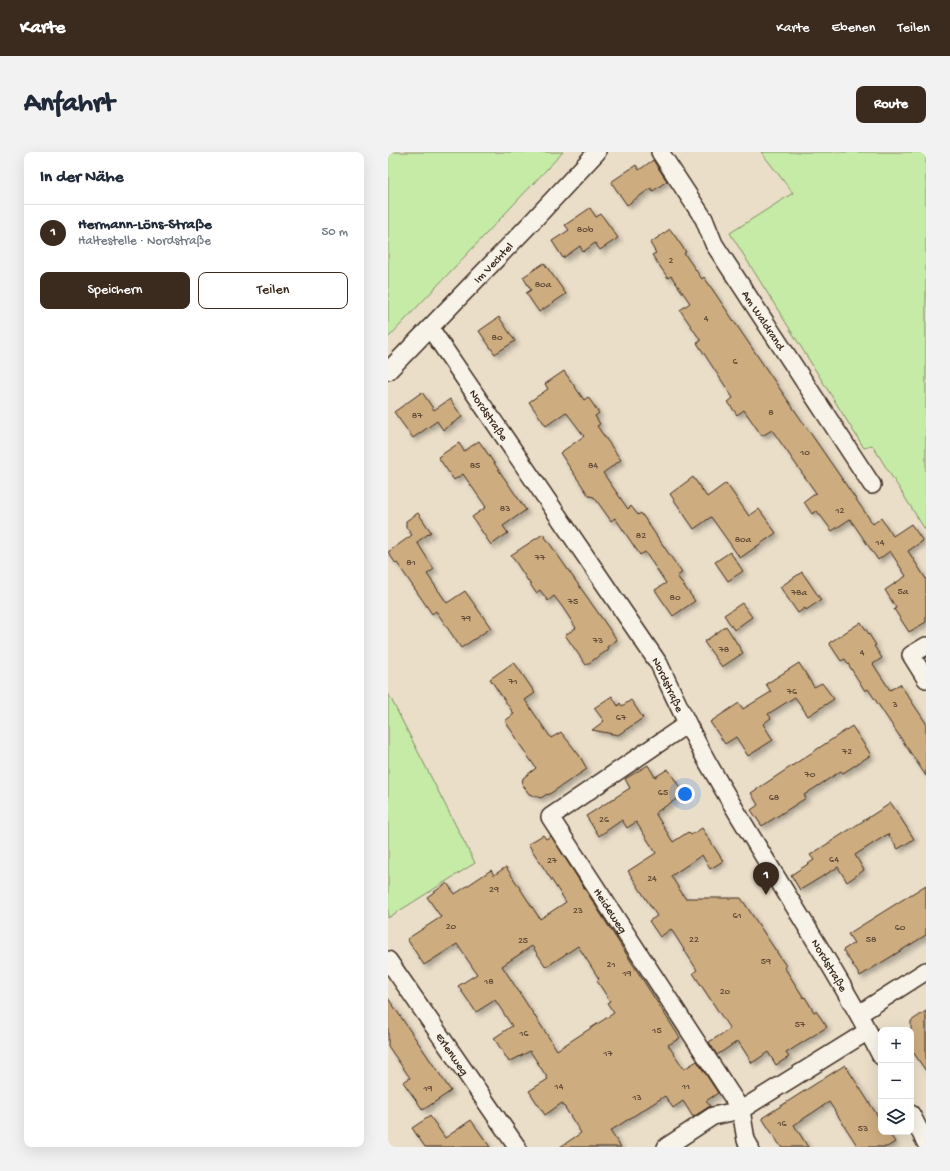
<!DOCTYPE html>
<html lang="de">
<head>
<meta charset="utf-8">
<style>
  body { margin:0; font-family:"Gochi Hand",sans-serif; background:#f2f2f3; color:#1f2937 }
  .controls { position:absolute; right:12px; bottom:12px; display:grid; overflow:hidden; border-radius:8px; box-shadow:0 4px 16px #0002 }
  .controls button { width:36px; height:36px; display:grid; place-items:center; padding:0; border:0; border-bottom:1px solid #e0e1e3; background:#fff; color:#1f2937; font:20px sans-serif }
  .you { position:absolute; left:297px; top:642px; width:14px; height:14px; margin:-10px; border:3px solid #fff; border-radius:50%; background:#1a73e8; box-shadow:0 0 0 6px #1a73e833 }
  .badge { display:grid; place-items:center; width:26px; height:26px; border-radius:50%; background:#3b2a1e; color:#fff; font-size:13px; font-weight:700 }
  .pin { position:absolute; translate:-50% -33px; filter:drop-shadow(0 1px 2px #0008) }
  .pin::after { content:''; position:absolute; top:21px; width:14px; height:12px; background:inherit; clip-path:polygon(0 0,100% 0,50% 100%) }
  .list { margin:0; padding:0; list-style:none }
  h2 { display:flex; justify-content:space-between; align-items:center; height:52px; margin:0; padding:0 16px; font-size:17px }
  h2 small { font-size:13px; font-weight:400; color:#747a83 }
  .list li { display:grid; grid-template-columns:26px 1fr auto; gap:12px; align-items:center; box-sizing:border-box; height:56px; padding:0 16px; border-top:1px solid #e0e1e3 }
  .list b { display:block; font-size:15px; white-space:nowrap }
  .list p { margin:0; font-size:13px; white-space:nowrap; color:#747a83 }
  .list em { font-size:13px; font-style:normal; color:#747a83 }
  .actions { display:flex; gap:8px; padding:12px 16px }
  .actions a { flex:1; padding:9px 0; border:1px solid #3b2a1e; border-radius:8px; text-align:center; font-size:14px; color:#3b2a1e }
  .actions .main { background:#3b2a1e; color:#fff }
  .icon { flex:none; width:22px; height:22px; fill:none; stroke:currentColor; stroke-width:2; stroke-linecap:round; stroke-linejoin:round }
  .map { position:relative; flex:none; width:538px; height:995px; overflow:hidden; border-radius:8px }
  header { display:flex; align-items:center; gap:24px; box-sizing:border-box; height:56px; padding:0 20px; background:#3b2a1e; color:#fff }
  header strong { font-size:19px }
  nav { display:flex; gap:22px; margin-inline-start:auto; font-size:14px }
  .intro { display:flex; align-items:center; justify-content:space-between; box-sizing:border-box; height:96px; padding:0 24px }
  h1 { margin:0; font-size:28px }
  .button { padding:10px 18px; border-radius:8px; background:#3b2a1e; color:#fff; font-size:14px; font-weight:700 }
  main { display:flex; gap:24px; padding:0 24px }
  aside { flex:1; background:#fff; border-radius:8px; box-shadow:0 4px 16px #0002 }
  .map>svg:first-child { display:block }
  .green { fill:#c5eba6; stroke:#808a62 }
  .building { fill:#cdac80; stroke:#3b2a1e; fill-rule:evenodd; filter:url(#shadow) }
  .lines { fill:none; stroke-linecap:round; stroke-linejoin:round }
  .minor-casing { stroke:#3b2a1e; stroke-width:20 }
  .minor { stroke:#f7f3e8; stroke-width:17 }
  .labels { text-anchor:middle; stroke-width:4; stroke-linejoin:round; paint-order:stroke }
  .number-label { font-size:10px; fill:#604a36 }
  .street-label { font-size:12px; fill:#3b2a1e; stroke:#f7f3e8 }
</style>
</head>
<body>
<header>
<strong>Karte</strong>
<nav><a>Karte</a><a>Ebenen</a><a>Teilen</a></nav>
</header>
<div class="intro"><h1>Anfahrt</h1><a class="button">Route</a></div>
<main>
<aside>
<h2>In der Nähe<small></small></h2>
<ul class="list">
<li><span class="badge">1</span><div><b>Hermann-Löns-Straße</b><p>Haltestelle · Nordstraße</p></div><em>50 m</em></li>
</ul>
<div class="actions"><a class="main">Speichern</a><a>Teilen</a></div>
</aside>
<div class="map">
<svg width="538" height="995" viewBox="0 0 538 995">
  <defs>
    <filter id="shadow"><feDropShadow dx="3.5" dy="3.5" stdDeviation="2" flood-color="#0004"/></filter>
  </defs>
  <rect width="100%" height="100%" fill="#eadec9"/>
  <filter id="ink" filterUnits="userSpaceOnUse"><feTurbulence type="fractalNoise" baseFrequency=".025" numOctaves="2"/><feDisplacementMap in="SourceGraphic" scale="8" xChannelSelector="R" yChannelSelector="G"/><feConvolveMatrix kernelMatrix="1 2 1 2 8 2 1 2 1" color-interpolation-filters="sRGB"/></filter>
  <g filter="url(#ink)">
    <!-- green -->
    <g class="green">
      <path d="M 0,0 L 175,0 L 0,186 Z"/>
      <path d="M 373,0 L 538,0 L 538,379 L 484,293 L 476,296 L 342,81 L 405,41 Z"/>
      <path d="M 0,541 L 87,711 L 0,766 Z"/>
    </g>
    <!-- building -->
    <g class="building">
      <path d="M 265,8 L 279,29 L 265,39 L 263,36 L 239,53 L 223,30 L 248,13 L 251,18 Z"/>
      <path d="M 202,56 L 208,65 L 213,62 L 230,86 L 212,98 L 207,91 L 195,100 L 192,94 L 175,106 L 164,89 L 181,78 L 177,73 Z"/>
      <path d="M 282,77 L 298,100 L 296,101 L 314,127 L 316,125 L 381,221 L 485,372 L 493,366 L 505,384 L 523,372 L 535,389 L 520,399 L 538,427 L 538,470 L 521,480 L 506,457 L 508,456 L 497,438 L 518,424 L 502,399 L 490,408 L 462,367 L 444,379 L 429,359 L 424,362 L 416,350 L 428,341 L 384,278 L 374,284 L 356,258 L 349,263 L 340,250 L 345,246 L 309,191 L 313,189 L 292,158 L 302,151 L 283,124 L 280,126 L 264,103 L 268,101 L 262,91 Z"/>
      <path d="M 156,111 L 178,142 L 151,160 L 138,141 L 143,138 L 135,125 Z"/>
      <path d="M 111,165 L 127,189 L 107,202 L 91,179 Z"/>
      <path d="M 176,219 L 196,248 L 200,245 L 211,261 L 207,264 L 212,272 L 209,274 L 233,308 L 215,321 L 240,357 L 243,354 L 250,363 L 253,361 L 294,421 L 289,424 L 307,449 L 285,464 L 267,438 L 278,431 L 257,400 L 252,403 L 227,366 L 223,369 L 206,345 L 201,344 L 172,301 L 196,284 L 178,260 L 158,274 L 141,250 L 160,237 L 157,232 Z"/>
      <path d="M 34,240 L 46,258 L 62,247 L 74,265 L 55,278 L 49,269 L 25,286 L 6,260 Z"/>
      <path d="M 91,289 L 138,358 L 115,374 L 120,381 L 103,393 L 84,365 L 98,355 L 75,322 L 66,328 L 50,305 L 71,291 L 76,299 Z"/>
      <path d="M 305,325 L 319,345 L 338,331 L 361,364 L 371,357 L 388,381 L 352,406 L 323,365 L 306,377 L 282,342 Z"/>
      <path d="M 30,361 L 43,380 L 29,390 L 46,417 L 39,422 L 59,451 L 77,439 L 103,476 L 73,496 L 48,459 L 44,462 L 9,411 L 8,412 L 0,400 L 24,383 L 18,375 L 18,369 Z"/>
      <path d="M 155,382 L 229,488 L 219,495 L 220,498 L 198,513 L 177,483 L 188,476 L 175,456 L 166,444 L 160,449 L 152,438 L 148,441 L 123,403 Z"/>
      <path d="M 342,400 L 355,419 L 340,429 L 327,410 Z"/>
      <path d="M 414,420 L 433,448 L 418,458 L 417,456 L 410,461 L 392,435 Z"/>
      <path d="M 354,451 L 364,465 L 346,478 L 336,463 Z"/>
      <path d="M 473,470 L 488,493 L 486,494 L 494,506 L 485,512 L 502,538 L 512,532 L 538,571 L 538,624 L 480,537 L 477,539 L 457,507 L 453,509 L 441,491 Z"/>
      <path d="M 338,474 L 355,501 L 334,515 L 316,490 Z"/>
      <path d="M 126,510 L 147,541 L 137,548 L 152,570 L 163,586 L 173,580 L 191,603 L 199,617 L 160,643 L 159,642 L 153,646 L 141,642 L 134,632 L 135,626 L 148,616 L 128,587 L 129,587 L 117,569 L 126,562 L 102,527 Z"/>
      <path d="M 411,511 L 426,535 L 434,531 L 446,547 L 420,564 L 407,545 L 380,562 L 383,566 L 375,572 L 385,588 L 360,604 L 348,585 L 337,592 L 322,570 L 351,551 L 355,557 L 383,540 L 378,532 Z"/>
      <path d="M 224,544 L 230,554 L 232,551 L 234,554 L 243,548 L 255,566 L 230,583 L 204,578 L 216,569 L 206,556 Z"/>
      <path d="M 464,574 L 483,603 L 455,621 L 453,619 L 416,643 L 418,646 L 374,674 L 363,658 L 370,653 L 363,641 Z"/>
      <path d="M 260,613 L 267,625 L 280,617 L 296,642 L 267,661 L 285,690 L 300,680 L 303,683 L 314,676 L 335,709 L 322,717 L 314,703 L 283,724 L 297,746 L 353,746 L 398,814 L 396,815 L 416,846 L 417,845 L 426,860 L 428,859 L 439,875 L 398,901 L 401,905 L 388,913 L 380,900 L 364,911 L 350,889 L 329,903 L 321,890 L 342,877 L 305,821 L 309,818 L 283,777 L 272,785 L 261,769 L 269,764 L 240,719 L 268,701 L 248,670 L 239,676 L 234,668 L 211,684 L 198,664 L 242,636 L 237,627 Z"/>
      <path d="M 503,651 L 526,687 L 510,697 L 500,682 L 467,703 L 476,718 L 459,730 L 450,715 L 412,738 L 403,723 L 426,708 L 422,703 Z"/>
      <path d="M 155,683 L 158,687 L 163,684 L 292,886 L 280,893 L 296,917 L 309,909 L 330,941 L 318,949 L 322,954 L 305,965 L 295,949 L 285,956 L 277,944 L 222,979 L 233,995 L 172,995 L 193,981 L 174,951 L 157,963 L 141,939 L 160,927 L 142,899 L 121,910 L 106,886 L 124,874 L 107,848 L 88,860 L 70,834 L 89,822 L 69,792 L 36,813 L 19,787 L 53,765 L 39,745 L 59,731 L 67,742 L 103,718 L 106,723 L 118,715 L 152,767 L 178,750 L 140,692 ZM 144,794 L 158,815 L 190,794 L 211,827 L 209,829 L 222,849 L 219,851 L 226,861 L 169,898 L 114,814 Z"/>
      <path d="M 538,733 L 538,783 L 472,824 L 455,798 L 466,791 L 460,782 Z"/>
      <path d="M 0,846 L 63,939 L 35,958 L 15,930 L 22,926 L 0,894 Z"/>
      <path d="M 538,859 L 538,919 L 523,897 L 523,869 Z"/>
      <path d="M 457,913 L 493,969 L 493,980 L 500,980 L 507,990 L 499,995 L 470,995 L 441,950 L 406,973 L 420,995 L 393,995 L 374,966 Z"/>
      <path d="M 42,964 L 57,986 L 83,968 L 102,995 L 37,995 L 24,976 Z"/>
    </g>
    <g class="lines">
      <!-- minor casing -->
      <g class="minor-casing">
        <g id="minor">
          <path id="s1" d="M 272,0 L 316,67 L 326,92 L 484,333"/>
          <path id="s2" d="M 42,176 L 271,512 C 288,548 304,584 324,618 C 379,714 442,806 493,904"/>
          <path id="s3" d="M 0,219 L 142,72 L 209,0"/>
          <path d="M 538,494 L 523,503 L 538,527"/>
          <path id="s4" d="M 299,572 L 162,665 L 353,958 L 358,988 L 362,995"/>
          <path id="s5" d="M 0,808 L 129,995"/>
          <path d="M 471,862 L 538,819"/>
          <path d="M 523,962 L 538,991"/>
          <path d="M 278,995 L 325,964 L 353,958 L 480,879"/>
        </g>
      </g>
      <!-- minor -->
      <use href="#minor" class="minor"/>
    </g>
  </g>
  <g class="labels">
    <!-- number labels -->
    <g class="number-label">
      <text x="197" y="80">80b</text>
      <text x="283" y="111">2</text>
      <text x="155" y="135">80a</text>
      <text x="318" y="169">4</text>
      <text x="109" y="188">80</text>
      <text x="347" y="212">6</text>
      <text x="383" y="263">8</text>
      <text x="29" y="266">87</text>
      <text x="417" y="303">10</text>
      <text x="87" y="316">85</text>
      <text x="205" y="316">84</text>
      <text x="117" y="359">83</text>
      <text x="452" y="361">12</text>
      <text x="253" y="386">82</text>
      <text x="355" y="390">80a</text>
      <text x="492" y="393">14</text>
      <text x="152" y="408">77</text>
      <text x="23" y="413">81</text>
      <text x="515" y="442">5a</text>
      <text x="411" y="443">78a</text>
      <text x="287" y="448">80</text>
      <text x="185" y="452">75</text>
      <text x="78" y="469">79</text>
      <text x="210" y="491">73</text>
      <text x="336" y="500">78</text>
      <text x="474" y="503">4</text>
      <text x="125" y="532">71</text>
      <text x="404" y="542">76</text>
      <text x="507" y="555">3</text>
      <text x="233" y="568">67</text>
      <text x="459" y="602">72</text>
      <text x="422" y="625">70</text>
      <text x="275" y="643">65</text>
      <text x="386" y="648">68</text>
      <text x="216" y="670">26</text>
      <text x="446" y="710">64</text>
      <text x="164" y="711">27</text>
      <text x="264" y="729">24</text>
      <text x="106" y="740">29</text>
      <text x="190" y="761">23</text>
      <text x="349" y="766">61</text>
      <text x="63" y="777">20</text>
      <text x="512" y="778">60</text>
      <text x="306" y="790">22</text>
      <text x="483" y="790">58</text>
      <text x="135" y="791">25</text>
      <text x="378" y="812">59</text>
      <text x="223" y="815">21</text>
      <text x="239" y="824">19</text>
      <text x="101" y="832">18</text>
      <text x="337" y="842">20</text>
      <text x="412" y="875">57</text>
      <text x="269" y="881">15</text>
      <text x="136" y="884">16</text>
      <text x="220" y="904">17</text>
      <text x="171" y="937">14</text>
      <text x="298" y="937">11</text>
      <text x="40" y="939">19</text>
      <text x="249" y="948">13</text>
      <text x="394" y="974">16</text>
      <text x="475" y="979">53</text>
    </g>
    <!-- street labels -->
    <g class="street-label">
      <text dy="4" stroke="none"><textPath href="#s3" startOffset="151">Im Vechtel</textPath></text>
      <text dy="4" stroke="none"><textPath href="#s1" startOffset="198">Am Waldrand</textPath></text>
      <text dy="4" stroke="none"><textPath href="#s2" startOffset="105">Nordstraße</textPath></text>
      <text dy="4" stroke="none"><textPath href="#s2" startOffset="429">Nordstraße</textPath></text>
      <text dy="4" stroke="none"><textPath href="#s4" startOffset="277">Heideweg</textPath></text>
      <text dy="4" stroke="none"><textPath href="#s2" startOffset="753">Nordstraße</textPath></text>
      <text dy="4" stroke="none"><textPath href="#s5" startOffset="114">Erlenweg</textPath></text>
    </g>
  </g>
</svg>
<div class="controls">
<button>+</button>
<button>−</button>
<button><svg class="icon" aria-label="layers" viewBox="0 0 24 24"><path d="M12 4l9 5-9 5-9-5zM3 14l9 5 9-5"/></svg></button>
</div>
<div class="you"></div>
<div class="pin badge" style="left:378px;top:743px">1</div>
</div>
</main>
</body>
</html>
